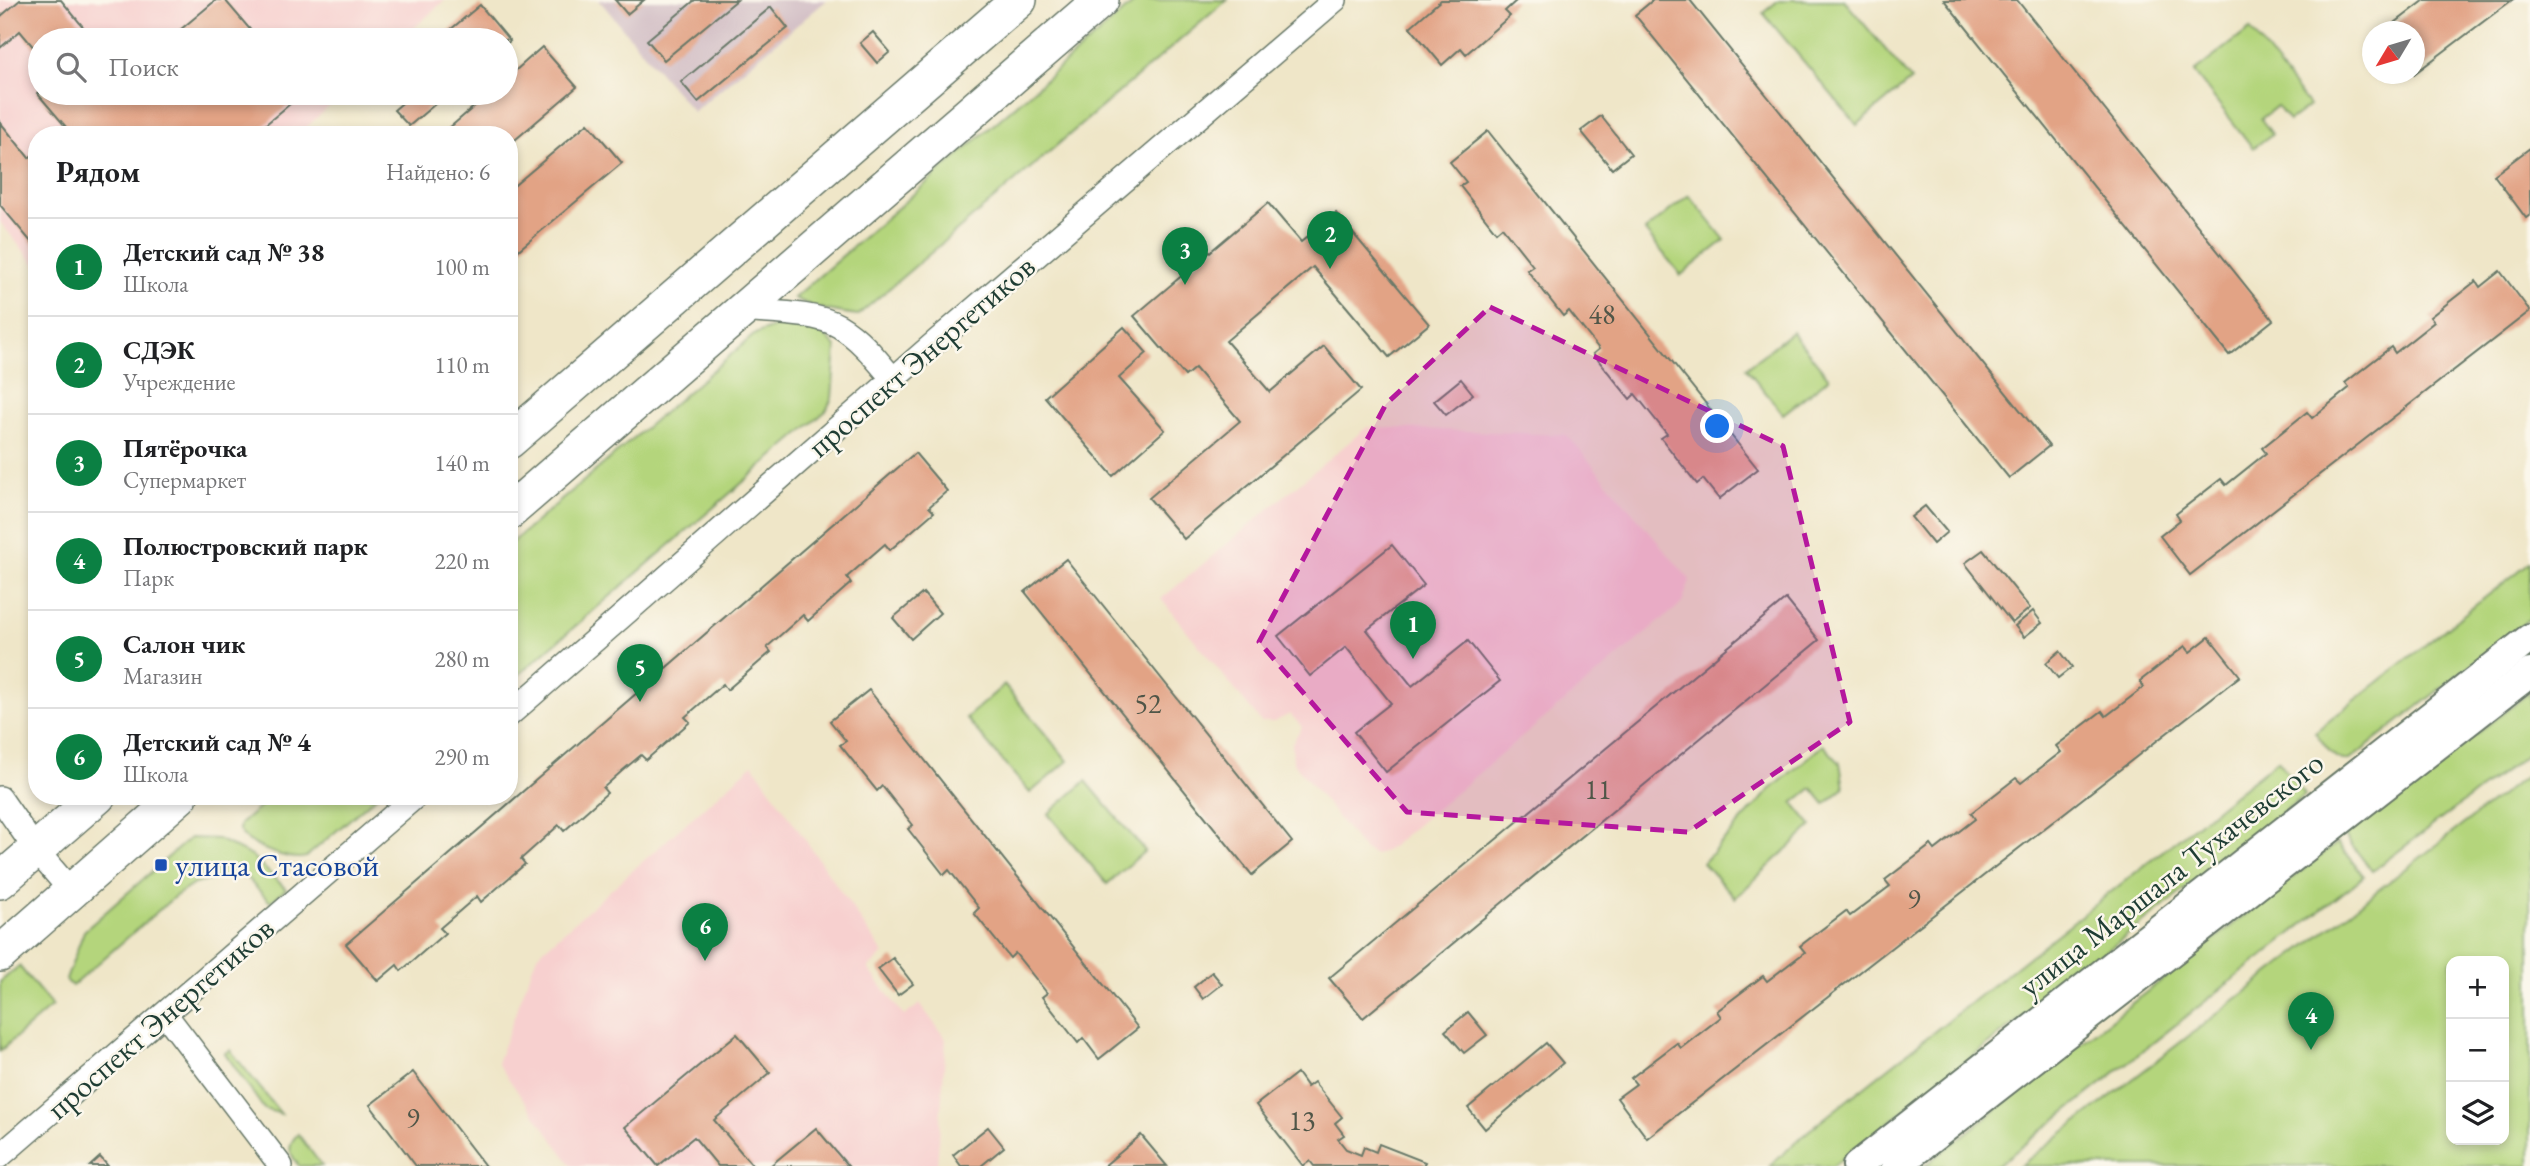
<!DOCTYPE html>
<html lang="ru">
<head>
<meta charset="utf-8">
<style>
  body { margin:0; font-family:"EB Garamond",serif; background:#f6f6f6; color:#202124 }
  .controls { position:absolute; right:21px; bottom:21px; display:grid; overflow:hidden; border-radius:14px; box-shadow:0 4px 10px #0003 }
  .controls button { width:63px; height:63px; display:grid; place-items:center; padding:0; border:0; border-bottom:2px solid #e0e0e0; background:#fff; color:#202124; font:35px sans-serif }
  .compass { position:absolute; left:2362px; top:21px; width:63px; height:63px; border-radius:50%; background:#fff; box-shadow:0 4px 10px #0003; rotate:232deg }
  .you { position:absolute; left:1718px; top:427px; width:24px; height:24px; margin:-18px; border:5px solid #fff; border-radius:50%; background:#1a73e8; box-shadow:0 0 0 10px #1a73e833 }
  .badge { display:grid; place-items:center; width:46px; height:46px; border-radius:50%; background:#0b8043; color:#fff; font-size:23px; font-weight:700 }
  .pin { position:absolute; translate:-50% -58px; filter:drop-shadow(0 2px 4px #0008) }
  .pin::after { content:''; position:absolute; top:37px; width:24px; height:21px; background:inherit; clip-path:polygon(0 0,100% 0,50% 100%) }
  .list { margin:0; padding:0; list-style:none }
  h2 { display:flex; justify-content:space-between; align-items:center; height:91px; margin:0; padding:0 28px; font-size:30px }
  h2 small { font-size:23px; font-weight:400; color:#757577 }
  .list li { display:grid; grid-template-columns:46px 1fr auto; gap:21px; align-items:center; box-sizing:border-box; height:98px; padding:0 28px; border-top:2px solid #e0e0e0 }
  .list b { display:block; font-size:26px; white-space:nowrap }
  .list p { margin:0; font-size:23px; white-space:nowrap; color:#757577 }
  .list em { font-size:23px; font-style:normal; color:#757577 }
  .icon { flex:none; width:38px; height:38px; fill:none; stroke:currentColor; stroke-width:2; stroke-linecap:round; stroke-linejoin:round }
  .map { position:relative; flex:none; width:2530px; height:1166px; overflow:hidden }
  .search { position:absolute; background:#fff; box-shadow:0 4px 10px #0003; left:28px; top:28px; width:490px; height:77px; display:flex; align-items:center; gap:18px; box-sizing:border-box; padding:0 24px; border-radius:38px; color:#757577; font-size:26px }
  .panel { position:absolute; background:#fff; box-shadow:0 4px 10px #0003; left:28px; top:126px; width:490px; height:679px; border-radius:28px }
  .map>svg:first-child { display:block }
  .built { fill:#f7d0cf }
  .industrial { fill:#d2bec5 }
  .green { fill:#b4d57c; stroke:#6a8958; stroke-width:2; fill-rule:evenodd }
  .building { fill:#e2a385 }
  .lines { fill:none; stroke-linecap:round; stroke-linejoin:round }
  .minor-casing { stroke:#687868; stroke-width:26 }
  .tertiary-casing { stroke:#687868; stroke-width:32 }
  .primary-casing { stroke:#687868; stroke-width:38 }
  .minor { stroke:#fff; stroke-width:23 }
  .tertiary { stroke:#fff; stroke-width:28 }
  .primary { stroke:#fff; stroke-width:35 }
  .marked { fill:#b5179e; fill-opacity:0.2; stroke:#b5179e; stroke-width:5; stroke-dasharray:14 9; stroke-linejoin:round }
  .transit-dot { fill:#1a4fb4; stroke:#fbf7ec; stroke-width:2.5 }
  .labels { text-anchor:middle; stroke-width:5; stroke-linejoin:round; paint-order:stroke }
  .number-label { font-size:28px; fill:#505648 }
  .street-label { font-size:32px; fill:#1f3d34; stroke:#fbf7ec }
  .transit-label { font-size:32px; fill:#164399; stroke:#fbf7ec; text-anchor:start }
</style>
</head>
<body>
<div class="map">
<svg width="2530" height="1166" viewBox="0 0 2530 1166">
  <rect width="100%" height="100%" fill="#fbf7ec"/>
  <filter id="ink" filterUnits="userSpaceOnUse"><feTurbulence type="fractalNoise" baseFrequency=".0143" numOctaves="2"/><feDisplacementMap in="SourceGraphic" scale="14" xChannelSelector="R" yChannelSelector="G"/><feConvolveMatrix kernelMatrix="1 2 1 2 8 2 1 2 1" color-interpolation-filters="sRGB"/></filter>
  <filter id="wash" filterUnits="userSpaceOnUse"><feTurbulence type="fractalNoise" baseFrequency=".00686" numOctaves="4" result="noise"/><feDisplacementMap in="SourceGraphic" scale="28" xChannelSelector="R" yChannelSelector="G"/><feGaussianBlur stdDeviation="1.57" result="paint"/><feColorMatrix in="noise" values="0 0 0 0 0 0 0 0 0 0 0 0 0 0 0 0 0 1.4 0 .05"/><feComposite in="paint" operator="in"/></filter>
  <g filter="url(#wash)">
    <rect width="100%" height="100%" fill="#efe6c8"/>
    <!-- built -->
    <g class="built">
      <path d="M 0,0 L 445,0 L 401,40 L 40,40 L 40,93 L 344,93 L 298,135 L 37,135 L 37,267 L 0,222 Z"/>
      <path d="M 1367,427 L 1567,435 L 1690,580 L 1682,603 L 1387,850 L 1375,855 L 1363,849 L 1293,762 L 1292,743 L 1302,727 L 1290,714 L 1274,722 L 1261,722 L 1161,599 Z"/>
      <path d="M 753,764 L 884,954 L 868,968 L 904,1016 L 920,1004 L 946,1039 L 937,1166 L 572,1166 L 497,1063 L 537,955 Z"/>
    </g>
    <!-- industrial -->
    <path class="industrial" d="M 599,0 L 827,0 L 693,112 Z"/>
    <!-- green -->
    <g class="green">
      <path d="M 1137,0 L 1227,0 L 858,315 C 835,312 815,309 794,298 Z"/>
      <path d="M 1779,0 L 1844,0 L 1911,80 L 1857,125 L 1763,13 Z"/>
      <path d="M 2250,29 L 2309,106 L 2289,121 L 2277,106 L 2261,119 L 2272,134 L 2253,148 L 2194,72 Z"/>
      <path d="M 1689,195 L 1725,240 L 1681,275 L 1645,231 Z"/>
      <path d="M 778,325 L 822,332 L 836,347 L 832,398 L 826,411 L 509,683 L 509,545 L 755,334 Z"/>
      <path d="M 1792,332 L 1829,378 L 1783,414 L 1746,368 Z"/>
      <path d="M 2530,562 L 2530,618 L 2350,760 C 2333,763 2324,743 2315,732 Z"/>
      <path d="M 1004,685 L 1068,761 L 1030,793 L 966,718 Z"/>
      <path d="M 2530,692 L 2530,752 L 2372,871 L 2345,836 Z"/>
      <path d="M 1823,745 L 1840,763 L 1844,788 L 1825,804 L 1812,788 L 1793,803 L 1812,826 L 1735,898 L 1703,863 L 1770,790 Z"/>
      <path d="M 2278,760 L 2305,795 L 1833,1166 L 1770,1166 L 1807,1132 Z"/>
      <path d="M 2530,773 L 2530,1166 L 2020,1166 ZM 2451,961 L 2504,961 L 2504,1140 L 2451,1140 Z"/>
      <path d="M 1086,781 L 1145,851 L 1107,884 L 1048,814 Z"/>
      <path d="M 273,796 L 377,796 L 306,857 C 290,862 247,846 239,830 L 240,824 Z"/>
      <path d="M 190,838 L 218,839 L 252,856 L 286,889 L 270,902 L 242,873 L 194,884 L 174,897 L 72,986 L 66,980 L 84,931 Z"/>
      <path d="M 2337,843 L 2364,876 L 1997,1166 L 1924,1166 Z"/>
      <path d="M 19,966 L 52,1006 L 0,1051 L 0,982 Z"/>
      <path d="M 230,1050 L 281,1114 L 264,1109 L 225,1053 Z"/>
      <path d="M 298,1134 L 322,1166 L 299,1166 C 289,1153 286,1146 298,1134 Z"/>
    </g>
    <g id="blocks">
      <!-- building -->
      <g class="building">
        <path d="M 20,0 L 61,0 L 94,40 L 40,40 L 40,55 L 20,31 L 0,48 L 0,17 Z"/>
        <path d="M 216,0 L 225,0 L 259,40 L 168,40 Z"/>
        <path d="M 615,0 L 644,0 L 627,14 Z"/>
        <path d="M 695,0 L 737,0 L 664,60 L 647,40 Z"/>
        <path d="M 1441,0 L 1517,0 L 1505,11 L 1510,16 L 1466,54 L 1461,48 L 1442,65 L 1410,27 Z"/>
        <path d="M 1653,0 L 1690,0 L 2049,446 L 2009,478 L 1635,15 Z"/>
        <path d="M 1944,0 L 2017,0 L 2273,320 L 2229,355 Z"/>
        <path d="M 2425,0 L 2512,0 L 2414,74 L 2414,32 L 2383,32 Z"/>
        <path d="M 480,5 L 510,41 L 506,44 L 506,40 L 438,40 Z"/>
        <path d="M 771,7 L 788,28 L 698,102 L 681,82 Z"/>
        <path d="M 873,32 L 890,52 L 877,63 L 860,43 Z"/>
        <path d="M 542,47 L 577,87 L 509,145 L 509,135 L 441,135 L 490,93 L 506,93 L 506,79 Z"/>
        <path d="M 40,90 L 40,93 L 303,93 L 253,135 L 57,135 L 66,127 L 37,93 Z"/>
        <path d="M 414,93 L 448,93 L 409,126 L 394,110 Z"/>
        <path d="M 1601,116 L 1631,154 L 1612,169 L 1581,131 Z"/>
        <path d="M 0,122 L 29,158 L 37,151 L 37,249 L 0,205 Z"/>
        <path d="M 588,123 L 622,163 L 509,258 L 509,190 Z"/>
        <path d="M 1488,131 L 1758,469 L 1719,499 L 1703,479 L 1697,484 L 1661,438 L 1667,434 L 1635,394 L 1630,399 L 1593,354 L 1599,349 L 1569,311 L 1563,316 L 1527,270 L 1533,266 L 1502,227 L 1496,232 L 1460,186 L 1466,182 L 1450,162 Z"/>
        <path d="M 2530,148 L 2530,215 L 2526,218 L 2494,175 Z"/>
        <path d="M 1268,203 L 1301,242 L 1336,213 L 1429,324 L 1389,357 L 1313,267 L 1226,341 L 1270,392 L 1324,346 L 1361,390 L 1184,539 L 1149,498 L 1240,421 L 1195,368 L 1185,376 L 1134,316 Z"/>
        <path d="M 2500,271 L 2530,311 L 2190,575 L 2160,536 L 2180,520 L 2176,514 L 2221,479 L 2226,485 L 2266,453 L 2262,448 L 2307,412 L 2312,418 L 2349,388 L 2345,383 L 2391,347 L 2395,353 L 2434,322 L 2430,317 L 2476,281 L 2480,287 Z"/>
        <path d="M 1124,327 L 1147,353 L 1119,378 L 1165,430 L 1113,476 L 1045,397 Z"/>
        <path d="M 1461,379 L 1473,394 L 1446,415 L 1434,401 Z"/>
        <path d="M 915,453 L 947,491 L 929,507 L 934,512 L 890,550 L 885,544 L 847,577 L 851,583 L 808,621 L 803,615 L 767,647 L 771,652 L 727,690 L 723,684 L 685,717 L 690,722 L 646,760 L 641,755 L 622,771 L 603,788 L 607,793 L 564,831 L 559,825 L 521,859 L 525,864 L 481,902 L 477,896 L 440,928 L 445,933 L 401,971 L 397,965 L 378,981 L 346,944 Z"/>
        <path d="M 1925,506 L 1947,532 L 1933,544 L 1911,517 Z"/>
        <path d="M 1392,545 L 1424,585 L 1367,630 L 1412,686 L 1468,641 L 1500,681 L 1386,772 L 1354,732 L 1391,703 L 1346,647 L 1310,676 L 1278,636 Z"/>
        <path d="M 1983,550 L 2030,608 L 2012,623 L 1965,563 Z"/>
        <path d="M 1066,559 L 1292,842 L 1252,875 L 1025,592 Z"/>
        <path d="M 923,593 L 940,613 L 911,639 L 893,618 Z"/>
        <path d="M 1786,599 L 1819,640 L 1363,1018 L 1329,978 Z"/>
        <path d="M 2033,611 L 2042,623 L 2024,637 L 2015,626 Z"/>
        <path d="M 2209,637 L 2240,676 L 1647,1138 L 1617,1098 L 1636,1084 L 1631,1078 L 1677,1043 L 1681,1048 L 1721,1017 L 1717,1011 L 1763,976 L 1767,981 L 1805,952 L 1800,946 L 1846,911 L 1850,916 L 1890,886 L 1885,880 L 1931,845 L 1935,850 L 1975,819 L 1971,813 L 2016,778 L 2021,783 L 2061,752 L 2056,746 L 2102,711 L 2106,716 L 2144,687 L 2140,681 L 2185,646 L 2190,652 Z"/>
        <path d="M 2060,651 L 2072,667 L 2058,678 L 2046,663 Z"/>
        <path d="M 869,690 L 1138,1028 L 1099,1059 L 1083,1038 L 1078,1043 L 1042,997 L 1047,993 L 1015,953 L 1010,958 L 974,913 L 979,908 L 949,870 L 944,875 L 908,829 L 913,825 L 882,786 L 877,791 L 840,745 L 846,741 L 830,721 Z"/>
        <path d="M 893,958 L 913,984 L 898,995 L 878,969 Z"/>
        <path d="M 1212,972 L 1222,984 L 1203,999 L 1194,987 Z"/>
        <path d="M 1468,1012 L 1487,1035 L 1464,1053 L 1445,1031 Z"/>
        <path d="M 737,1034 L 770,1073 L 714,1120 L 753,1166 L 718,1166 L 694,1137 L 658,1166 L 625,1127 Z"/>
        <path d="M 1546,1043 L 1563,1063 L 1485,1129 L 1468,1108 Z"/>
        <path d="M 413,1072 L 485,1166 L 416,1166 L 370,1105 Z"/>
        <path d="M 1297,1073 L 1307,1087 L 1314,1082 L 1342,1117 L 1335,1123 L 1344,1135 L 1338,1139 L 1346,1149 L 1361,1155 L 1364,1147 L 1376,1152 L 1379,1144 L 1425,1162 L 1423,1166 L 1314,1166 L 1310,1161 L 1303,1166 L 1256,1105 Z"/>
        <path d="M 988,1127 L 1004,1147 L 981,1166 L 961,1166 L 953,1155 Z"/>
        <path d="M 816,1128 L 848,1166 L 770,1166 Z"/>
        <path d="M 1141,1135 L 1167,1166 L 1104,1166 L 1122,1151 Z"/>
        <path d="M 100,1157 L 108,1166 L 90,1166 Z"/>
      </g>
    </g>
  </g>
  <g filter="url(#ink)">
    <use href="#blocks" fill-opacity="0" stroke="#687868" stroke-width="2"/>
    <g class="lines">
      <!-- minor casing -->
      <g class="minor-casing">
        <g id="minor">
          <path d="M 742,310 C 770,313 815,312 839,326 C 861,339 877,360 893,379"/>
          <path d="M 509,715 L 938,340 L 1335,0"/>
          <path d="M 0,798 L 36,850 L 72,892"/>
          <path d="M 166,1015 L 281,1166"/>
          <path d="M 0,1156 L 416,796"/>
        </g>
      </g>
      <!-- tertiary casing -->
      <g class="tertiary-casing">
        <g id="tertiary">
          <path d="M 1857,1166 L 2530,638"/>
          <path d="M 1896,1166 L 2530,673"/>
        </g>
      </g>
      <!-- primary casing -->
      <g class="primary-casing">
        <g id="primary">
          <path d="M 509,441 L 1019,0"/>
          <path d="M 509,512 L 1101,0"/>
          <path d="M 0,881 L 98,796"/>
          <path d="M 0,954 L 180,796"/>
        </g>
      </g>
      <!-- minor -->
      <use href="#minor" class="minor"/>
      <!-- tertiary -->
      <use href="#tertiary" class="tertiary"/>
      <!-- primary -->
      <use href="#primary" class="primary"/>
    </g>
  </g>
  <!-- marked area -->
  <path class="marked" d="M 1490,307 L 1783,446 L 1850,722 L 1688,832 L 1407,812 L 1259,642 L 1386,404 Z"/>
  <!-- markers -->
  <rect class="transit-dot" x="154" y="858" width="14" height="14" rx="3.5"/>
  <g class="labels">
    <!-- number labels -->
    <g class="number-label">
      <text x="1602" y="324">48</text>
      <text x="1148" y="713">52</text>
      <text x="1598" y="799">11</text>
      <text x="1914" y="908">9</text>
      <text x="413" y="1127">9</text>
      <text x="1302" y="1130">13</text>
    </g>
    <!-- street labels -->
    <g class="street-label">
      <text transform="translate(921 356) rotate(-41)" y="11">проспект Энергетиков</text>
      <text transform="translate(2171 874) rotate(-38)" y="11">улица Маршала Тухачевского</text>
      <text transform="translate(160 1018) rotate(-41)" y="11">проспект Энергетиков</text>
    </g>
    <!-- transit labels -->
    <g class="transit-label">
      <text x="175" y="876">улица Стасовой</text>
    </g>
  </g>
</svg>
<div class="controls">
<button>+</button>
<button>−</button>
<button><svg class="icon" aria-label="layers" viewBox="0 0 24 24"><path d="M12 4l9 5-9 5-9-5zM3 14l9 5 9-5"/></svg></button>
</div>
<svg class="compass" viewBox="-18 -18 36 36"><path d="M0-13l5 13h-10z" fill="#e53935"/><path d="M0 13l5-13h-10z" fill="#757577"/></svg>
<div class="you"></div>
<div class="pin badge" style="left:1413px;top:659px">1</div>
<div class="pin badge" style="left:1330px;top:269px">2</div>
<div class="pin badge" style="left:1185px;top:285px">3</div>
<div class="pin badge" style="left:2311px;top:1050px">4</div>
<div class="pin badge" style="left:640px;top:702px">5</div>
<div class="pin badge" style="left:705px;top:961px">6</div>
<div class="search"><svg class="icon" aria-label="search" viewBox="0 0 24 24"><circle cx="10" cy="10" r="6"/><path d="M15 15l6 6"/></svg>Поиск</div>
<section class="panel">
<h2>Рядом<small>Найдено: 6</small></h2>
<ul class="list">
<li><span class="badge">1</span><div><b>Детский сад № 38</b><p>Школа</p></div><em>100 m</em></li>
<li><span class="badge">2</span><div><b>СДЭК</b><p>Учреждение</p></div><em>110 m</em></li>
<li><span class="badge">3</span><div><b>Пятёрочка</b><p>Супермаркет</p></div><em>140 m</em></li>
<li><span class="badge">4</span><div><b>Полюстровский парк</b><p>Парк</p></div><em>220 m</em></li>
<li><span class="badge">5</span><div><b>Салон чик</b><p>Магазин</p></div><em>280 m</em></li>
<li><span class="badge">6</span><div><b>Детский сад № 4</b><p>Школа</p></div><em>290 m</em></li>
</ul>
</section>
</div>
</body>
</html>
